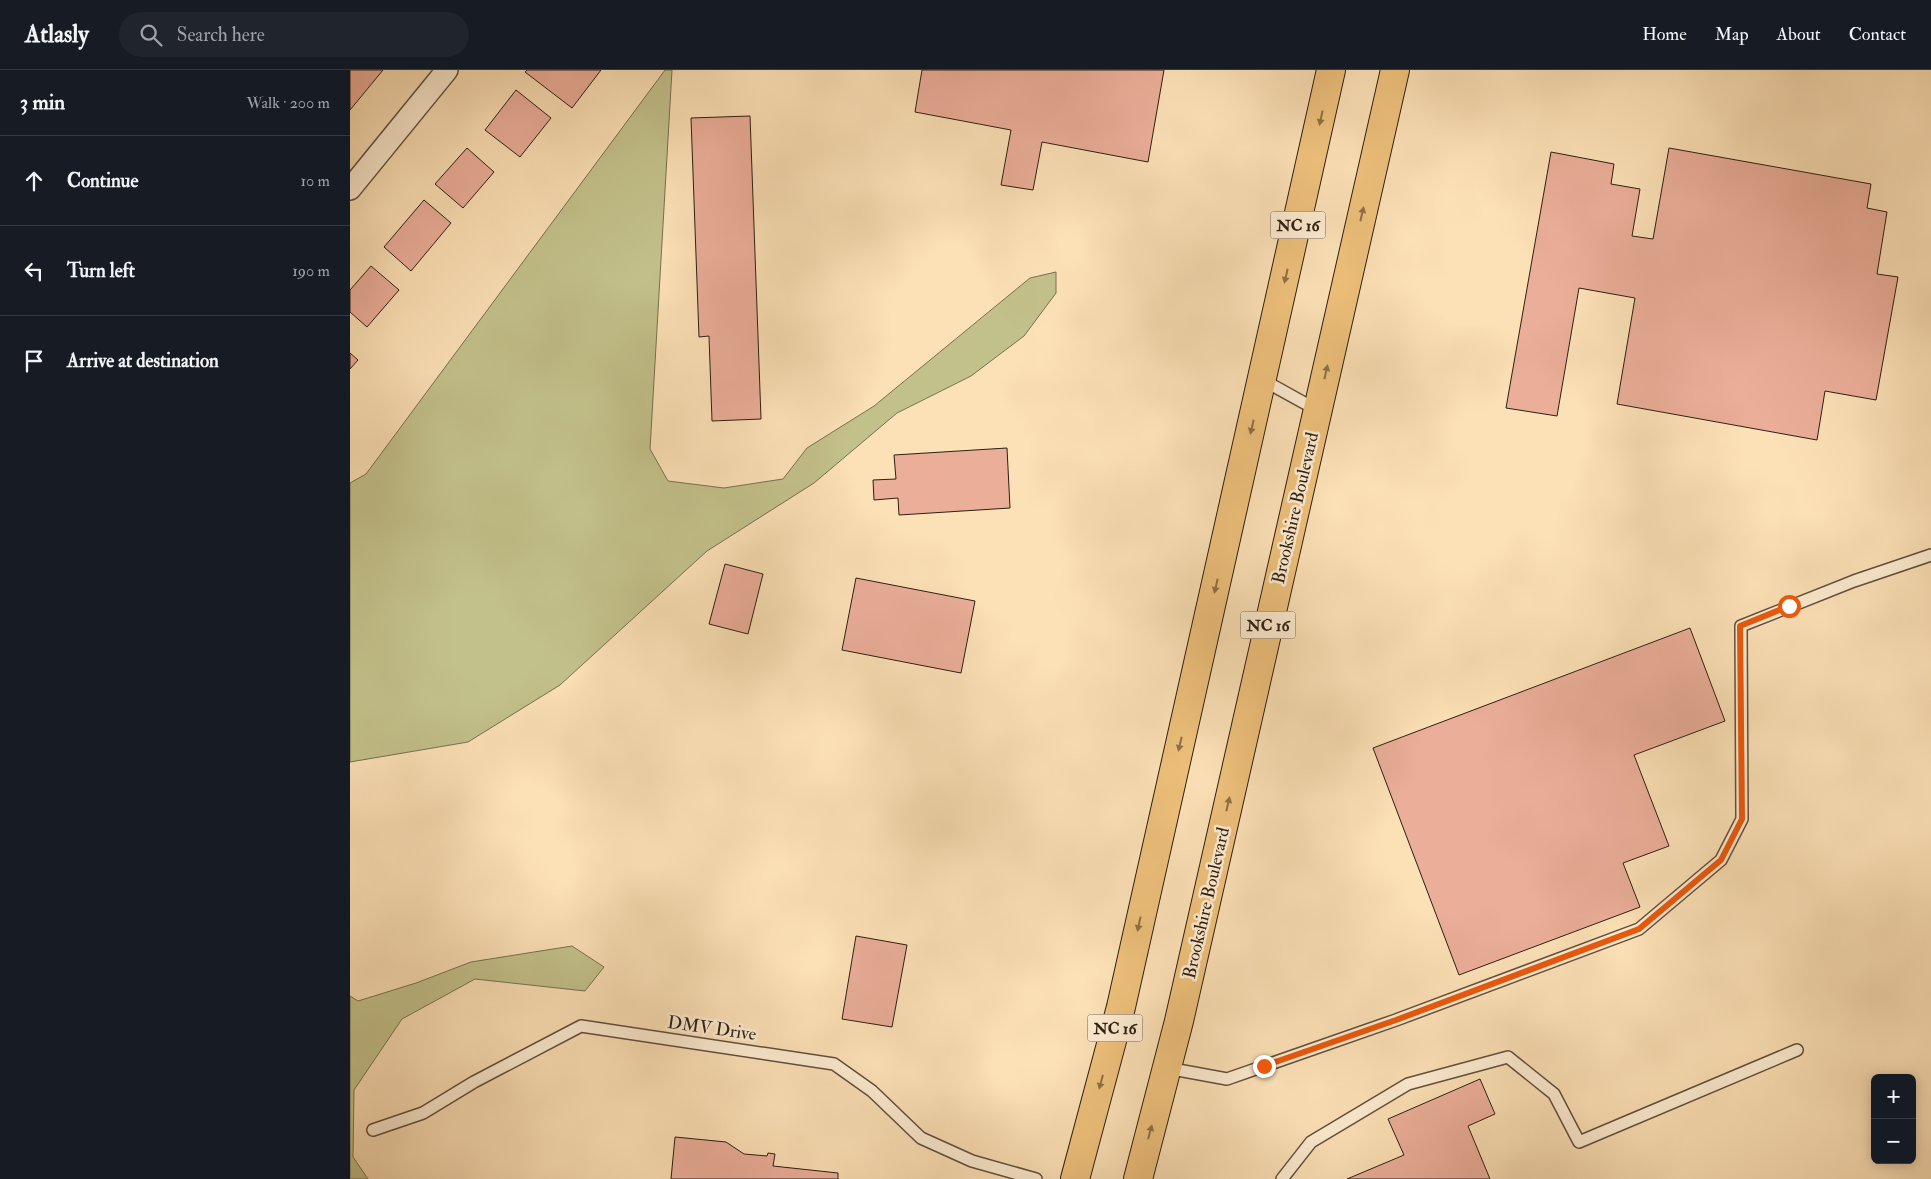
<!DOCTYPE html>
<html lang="en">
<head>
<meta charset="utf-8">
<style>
  body { margin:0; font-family:"IM FELL Double Pica",serif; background:#20242c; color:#f1f3f6 }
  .controls { position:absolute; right:15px; bottom:15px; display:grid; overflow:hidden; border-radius:8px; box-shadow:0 2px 12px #0003 }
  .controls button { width:45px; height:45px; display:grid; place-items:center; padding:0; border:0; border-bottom:1px solid #363941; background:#171b24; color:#f1f3f6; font:25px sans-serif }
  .stop { position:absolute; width:15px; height:15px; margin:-11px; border:4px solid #ea580c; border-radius:50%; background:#fff }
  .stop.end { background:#ea580c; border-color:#fff; box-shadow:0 1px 5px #0008 }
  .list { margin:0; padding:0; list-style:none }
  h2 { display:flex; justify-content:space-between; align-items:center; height:65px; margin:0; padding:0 20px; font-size:21px }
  h2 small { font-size:16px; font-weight:400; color:#9ea1a6 }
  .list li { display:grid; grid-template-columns:32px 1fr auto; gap:15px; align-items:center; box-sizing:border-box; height:90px; padding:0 20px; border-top:1px solid #363941 }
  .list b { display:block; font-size:19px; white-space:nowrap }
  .list em { font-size:16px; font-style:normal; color:#9ea1a6 }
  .icon { flex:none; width:28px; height:28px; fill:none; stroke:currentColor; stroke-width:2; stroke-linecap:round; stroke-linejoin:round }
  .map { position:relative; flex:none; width:1581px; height:1109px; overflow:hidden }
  header { display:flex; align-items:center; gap:30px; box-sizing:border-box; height:70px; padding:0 25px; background:#171b24; border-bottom:1px solid #363941 }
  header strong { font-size:24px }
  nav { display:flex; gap:28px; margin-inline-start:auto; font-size:18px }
  .search { width:350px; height:45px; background:#20242c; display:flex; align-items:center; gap:12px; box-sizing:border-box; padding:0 18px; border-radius:28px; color:#9ea1a6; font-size:19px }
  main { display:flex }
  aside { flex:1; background:#171b24 }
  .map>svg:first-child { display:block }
  .green { fill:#c3c18b; stroke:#78704f }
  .building { fill:#ebae99; stroke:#2c1f13 }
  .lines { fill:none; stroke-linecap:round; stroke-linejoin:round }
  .lane-casing { stroke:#604f3c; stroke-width:14 }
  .street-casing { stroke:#604f3c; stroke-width:24 }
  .highway-casing { stroke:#2c1f13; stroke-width:30 }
  .lane { stroke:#fdebd0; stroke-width:11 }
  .street { stroke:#fdebd0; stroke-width:21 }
  .highway { stroke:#eec07b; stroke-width:28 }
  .oneway { fill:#8d7047 }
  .route { stroke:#ea580c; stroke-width:6 }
  .labels { text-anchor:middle; stroke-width:5; stroke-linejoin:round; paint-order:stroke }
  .shield { fill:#fdebd0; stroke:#6b5c4c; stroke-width:1 }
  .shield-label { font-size:16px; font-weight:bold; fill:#2c1f13 }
  .street-label { font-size:18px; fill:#2c1f13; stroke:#fdebd0 }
</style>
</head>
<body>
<header>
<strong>Atlasly</strong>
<div class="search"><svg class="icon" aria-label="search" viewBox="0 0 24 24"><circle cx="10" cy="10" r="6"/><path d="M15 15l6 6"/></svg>Search here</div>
<nav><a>Home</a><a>Map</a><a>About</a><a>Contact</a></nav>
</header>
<main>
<aside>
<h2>3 min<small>Walk · 200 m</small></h2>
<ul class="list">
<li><svg class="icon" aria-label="ahead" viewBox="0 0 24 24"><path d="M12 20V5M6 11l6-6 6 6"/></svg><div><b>Continue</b></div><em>10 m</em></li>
<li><svg class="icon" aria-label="left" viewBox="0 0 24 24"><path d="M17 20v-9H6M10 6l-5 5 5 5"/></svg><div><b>Turn left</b></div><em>190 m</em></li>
<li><svg class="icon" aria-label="arrive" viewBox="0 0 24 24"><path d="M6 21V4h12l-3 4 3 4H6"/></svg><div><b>Arrive at destination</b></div></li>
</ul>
</aside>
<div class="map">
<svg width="1581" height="1109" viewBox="0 0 1581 1109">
  <rect width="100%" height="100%" fill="#fce0b6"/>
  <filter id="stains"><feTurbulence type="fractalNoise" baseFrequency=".004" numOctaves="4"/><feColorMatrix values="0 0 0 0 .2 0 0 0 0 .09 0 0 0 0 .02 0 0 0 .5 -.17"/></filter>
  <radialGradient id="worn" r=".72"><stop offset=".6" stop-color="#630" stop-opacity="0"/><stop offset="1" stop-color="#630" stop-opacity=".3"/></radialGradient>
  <!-- green -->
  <g class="green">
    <path d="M 315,0 L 322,0 L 300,379 L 318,411 L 374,418 L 433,409 L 457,378 L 524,336 L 680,208 L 706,202 L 706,223 L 674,266 L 621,306 L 547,343 L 464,413 L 357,481 L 210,615 L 118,672 L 0,692 L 0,413 L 16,404 Z"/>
    <path d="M 222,876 L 254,897 L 235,921 L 125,909 L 52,949 L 4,1020 L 3,1087 L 18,1109 L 0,1109 L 0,926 L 8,931 L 66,913 L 121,892 Z"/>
  </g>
  <!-- building -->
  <g class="building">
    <path d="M 0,0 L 33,0 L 0,40 Z"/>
    <path d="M 177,0 L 251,0 L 222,38 L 175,2 Z"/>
    <path d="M 572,0 L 814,0 L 798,92 L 692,72 L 683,120 L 651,115 L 661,60 L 565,42 Z"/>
    <path d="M 166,20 L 201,48 L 170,87 L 135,60 Z"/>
    <path d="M 400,46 L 411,349 L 362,351 L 359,266 L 349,267 L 341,48 Z"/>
    <path d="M 117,78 L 144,102 L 113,138 L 85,114 Z"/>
    <path d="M 1319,78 L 1521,114 L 1517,138 L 1537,142 L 1527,204 L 1548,207 L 1526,330 L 1475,321 L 1467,370 L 1267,334 L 1285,228 L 1229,218 L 1207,346 L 1156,338 L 1201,82 L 1264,94 L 1261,114 L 1290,119 L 1282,166 L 1303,169 Z"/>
    <path d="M 74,130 L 101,153 L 61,201 L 34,177 Z"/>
    <path d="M 21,196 L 49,220 L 17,257 L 0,242 L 0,220 Z"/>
    <path d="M 0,283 L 8,290 L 0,299 Z"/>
    <path d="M 657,378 L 660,438 L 549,445 L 548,428 L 524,430 L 523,410 L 546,409 L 544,385 Z"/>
    <path d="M 375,494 L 413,504 L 398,564 L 359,554 Z"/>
    <path d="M 506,508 L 625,531 L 611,603 L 492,580 Z"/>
    <path d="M 1340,558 L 1375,651 L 1284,685 L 1319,776 L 1273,793 L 1290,837 L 1109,905 L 1023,678 Z"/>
    <path d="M 506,866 L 557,875 L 542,957 L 492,949 Z"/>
    <path d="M 1130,1009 L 1145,1044 L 1118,1056 L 1140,1109 L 997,1109 L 1054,1085 L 1038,1049 Z"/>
    <path d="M 325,1067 L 376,1072 L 394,1084 L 417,1086 L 418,1083 L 425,1084 L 423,1096 L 488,1103 L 488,1109 L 321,1109 Z"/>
  </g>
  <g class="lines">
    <!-- lane casing -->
    <g class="lane-casing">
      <g id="lane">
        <path d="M 913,310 L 967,340"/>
        <path d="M 817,998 L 877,1009 L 1046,950 L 1289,859 L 1371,790 L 1392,749 L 1391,556 L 1504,511 L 1581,485"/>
        <path d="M 23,1060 L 73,1043 L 124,1012 L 231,956 L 484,994 L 522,1021 L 571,1068 L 622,1091 L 686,1109"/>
        <path d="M 932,1109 L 961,1072 L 1058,1014 L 1158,987 L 1204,1024 L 1229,1072 L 1447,980"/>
      </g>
    </g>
    <!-- street casing -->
    <g class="street-casing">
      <path id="street" d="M 0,119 L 97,0"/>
    </g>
    <!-- highway casing -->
    <g class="highway-casing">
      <g id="highway">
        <path d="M 725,1109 L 771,937 L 981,0"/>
        <path d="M 788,1109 L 829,951 L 1045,0"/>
      </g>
    </g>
    <!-- lane -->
    <use href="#lane" class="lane"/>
    <!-- street -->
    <use href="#street" class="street"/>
    <!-- highway -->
    <use href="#highway" class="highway"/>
  </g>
  <!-- one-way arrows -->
  <defs><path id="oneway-solid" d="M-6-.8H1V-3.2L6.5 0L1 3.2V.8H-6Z" transform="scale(1.25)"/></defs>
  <g class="oneway">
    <use href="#oneway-solid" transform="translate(971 48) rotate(102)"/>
    <use href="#oneway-solid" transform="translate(1012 144) rotate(-77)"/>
    <use href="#oneway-solid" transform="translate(936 206) rotate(103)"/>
    <use href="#oneway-solid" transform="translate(976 302) rotate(-77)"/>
    <use href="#oneway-solid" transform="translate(902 357) rotate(103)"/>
    <use href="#oneway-solid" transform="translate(866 516) rotate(103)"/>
    <use href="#oneway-solid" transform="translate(830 674) rotate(103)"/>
    <use href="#oneway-solid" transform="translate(878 734) rotate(-77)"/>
    <use href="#oneway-solid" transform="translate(789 854) rotate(102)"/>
    <use href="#oneway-solid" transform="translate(751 1012) rotate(105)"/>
    <use href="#oneway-solid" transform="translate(800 1062) rotate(-75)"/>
  </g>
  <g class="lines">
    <!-- route -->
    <path class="route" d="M 914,996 L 1046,950 L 1289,859 L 1371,790 L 1392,749 L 1390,556 L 1439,536"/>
  </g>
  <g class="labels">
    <!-- shield labels -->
    <g class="shield">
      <rect x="920.5" y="141.5" width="55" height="27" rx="4"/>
      <rect x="890.5" y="541.5" width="55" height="27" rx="4"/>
      <rect x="737.5" y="944.5" width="55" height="27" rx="4"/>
    </g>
    <g class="shield-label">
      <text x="948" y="161">NC 16</text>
      <text x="918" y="561">NC 16</text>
      <text x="765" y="964">NC 16</text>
    </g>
    <!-- street labels -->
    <g class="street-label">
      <text transform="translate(945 438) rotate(-77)" y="6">Brookshire Boulevard</text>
      <text transform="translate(856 833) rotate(-77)" y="6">Brookshire Boulevard</text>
      <text transform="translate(362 958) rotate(8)" y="6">DMV Drive</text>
    </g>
  </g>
  <rect width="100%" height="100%" filter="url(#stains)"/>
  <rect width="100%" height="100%" fill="url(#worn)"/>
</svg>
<div class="controls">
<button>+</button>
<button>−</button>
</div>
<div class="stop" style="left:1439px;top:536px"></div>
<div class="stop end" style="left:914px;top:996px"></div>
</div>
</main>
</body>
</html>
